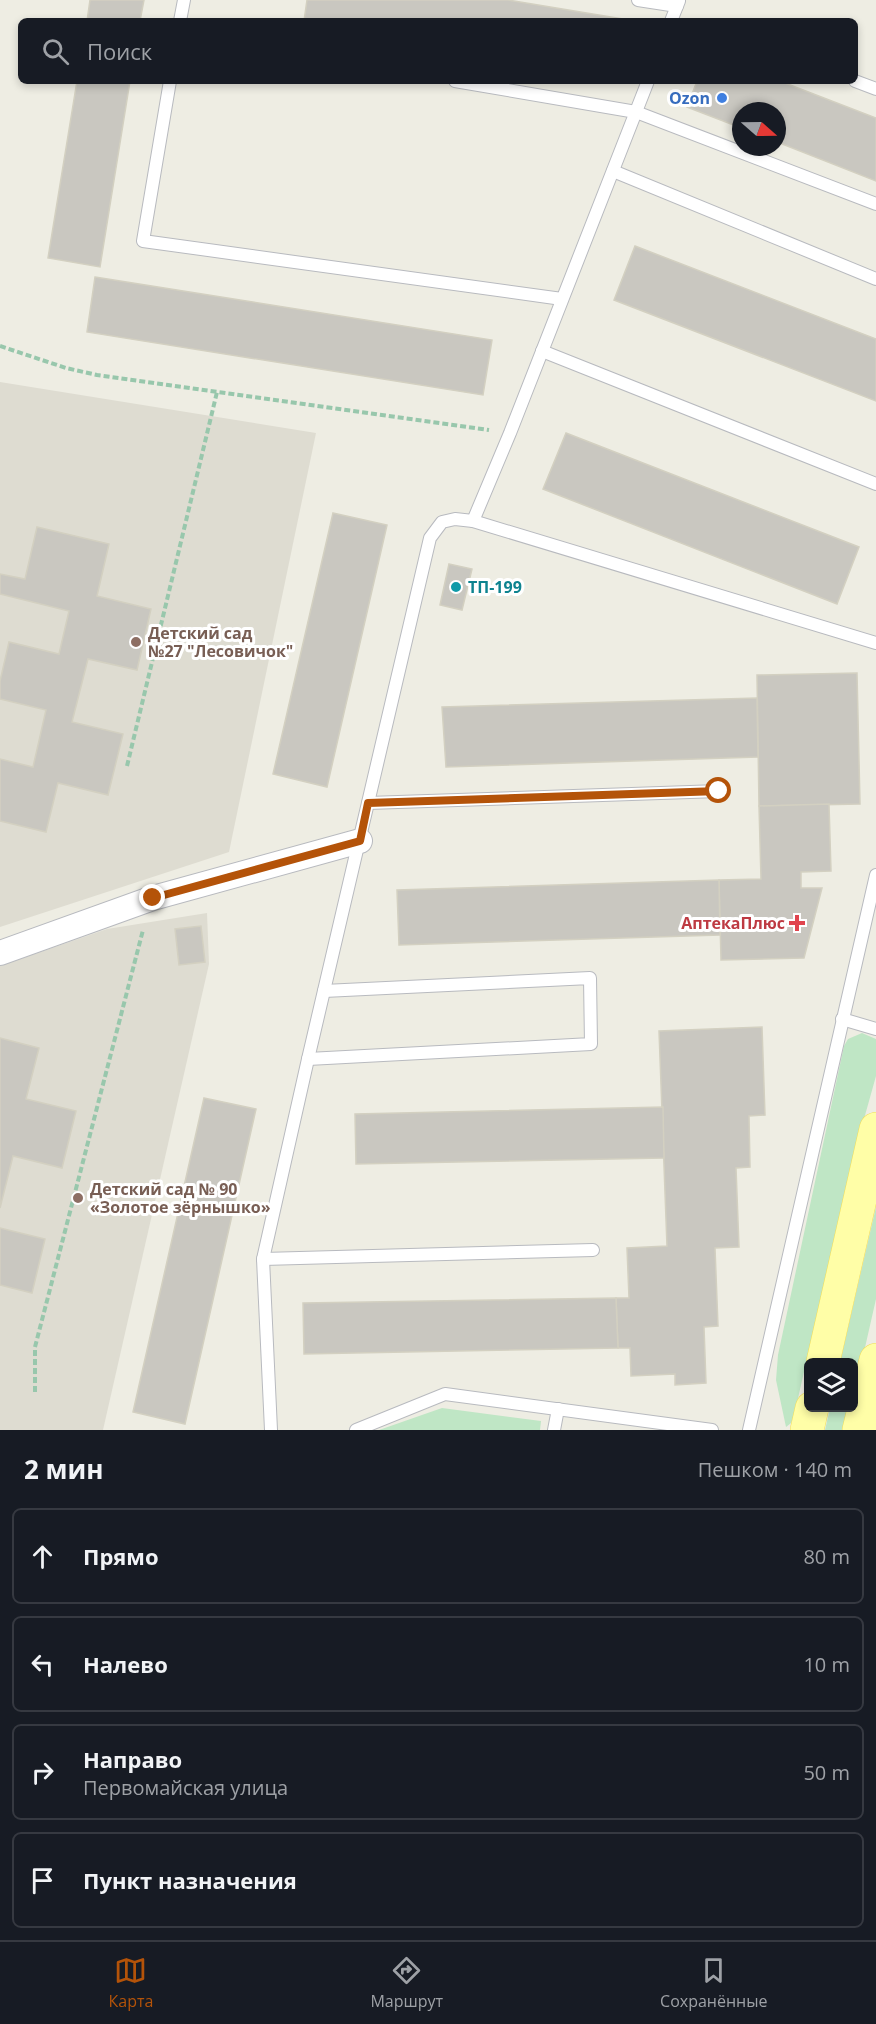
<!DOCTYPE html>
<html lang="ru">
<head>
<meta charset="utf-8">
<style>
  body { margin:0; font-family:"Open Sans",sans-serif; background:#20242c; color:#f1f3f6 }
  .controls { position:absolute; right:18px; bottom:18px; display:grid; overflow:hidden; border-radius:9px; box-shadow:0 3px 9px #0003 }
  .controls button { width:54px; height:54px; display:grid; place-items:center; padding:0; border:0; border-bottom:2px solid #363941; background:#171b24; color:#f1f3f6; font:30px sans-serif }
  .compass { position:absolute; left:732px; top:102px; width:54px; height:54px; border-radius:50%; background:#171b24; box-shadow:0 3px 9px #0003; rotate:110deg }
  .stop { position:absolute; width:18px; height:18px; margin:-14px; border:4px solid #b45309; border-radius:50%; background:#fff }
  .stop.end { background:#b45309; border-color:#fff; box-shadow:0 2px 6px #0008 }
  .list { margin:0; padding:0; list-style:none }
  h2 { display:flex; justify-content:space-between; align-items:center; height:78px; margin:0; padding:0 24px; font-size:26px }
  h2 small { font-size:20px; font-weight:400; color:#9ea1a6 }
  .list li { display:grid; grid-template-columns:39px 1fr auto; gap:18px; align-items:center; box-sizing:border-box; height:96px; margin:0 12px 12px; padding:0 12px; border:2px solid #363941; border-radius:9px }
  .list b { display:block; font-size:22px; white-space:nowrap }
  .list p { margin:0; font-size:20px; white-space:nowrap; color:#9ea1a6 }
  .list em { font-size:20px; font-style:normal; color:#9ea1a6 }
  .icon { flex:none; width:33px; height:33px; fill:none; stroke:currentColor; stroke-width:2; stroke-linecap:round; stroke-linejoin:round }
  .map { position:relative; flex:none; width:876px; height:1430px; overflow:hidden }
  .search { position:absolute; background:#171b24; box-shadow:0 3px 9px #0003; left:18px; right:18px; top:18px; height:66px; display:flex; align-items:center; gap:15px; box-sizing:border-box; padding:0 21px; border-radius:9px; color:#9ea1a6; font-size:22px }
  .sheet { height:510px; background:#171b24 }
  nav { display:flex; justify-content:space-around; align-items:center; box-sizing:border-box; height:84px; border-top:2px solid #363941; background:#171b24; font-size:16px; color:#9ea1a6 }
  nav a { display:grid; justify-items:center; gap:3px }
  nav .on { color:#b45309 }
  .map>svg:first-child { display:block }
  .education { fill:#dedcd1 }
  .green { fill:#bfe6c5 }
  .building { fill:#c9c7c0; stroke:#d3d0c1; stroke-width:1.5 }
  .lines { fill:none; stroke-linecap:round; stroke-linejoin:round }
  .service-casing { stroke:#b8babf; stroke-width:14 }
  .minor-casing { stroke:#b8babf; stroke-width:26 }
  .primary-casing { stroke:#f2dd58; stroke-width:34 }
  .path { stroke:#98c7ac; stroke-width:4; stroke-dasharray:6 3; stroke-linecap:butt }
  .service { stroke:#fff; stroke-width:12 }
  .minor { stroke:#fff; stroke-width:24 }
  .primary { stroke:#fffea7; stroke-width:33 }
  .route { stroke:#b45309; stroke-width:8 }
  .shop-dot { fill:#3f7fe0; stroke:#fff; stroke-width:2 }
  .culture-dot { fill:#0f9aa8; stroke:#fff; stroke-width:2 }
  .education-dot { fill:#8d6e63; stroke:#fff; stroke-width:2 }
  .health-dot { fill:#e0444e; stroke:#fff; stroke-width:2 }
  .labels { text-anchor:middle; stroke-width:6; stroke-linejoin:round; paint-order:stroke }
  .shop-label { font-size:16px; font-weight:bold; fill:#366cbe; stroke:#fff; text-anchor:end }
  .culture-label { font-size:16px; font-weight:bold; fill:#0d838f; stroke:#fff; text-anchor:start }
  .education-label { font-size:16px; font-weight:bold; fill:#785e54; stroke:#fff; text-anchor:start }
  .health-label { font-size:16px; font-weight:bold; fill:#be3a42; stroke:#fff; text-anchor:end }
</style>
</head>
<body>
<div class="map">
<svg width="876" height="1430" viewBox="0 0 876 1430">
  <rect width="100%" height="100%" fill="#eeede3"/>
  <!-- education -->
  <g class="education">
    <path d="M 0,382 L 316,433 L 229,852 L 0,927 Z"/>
    <path d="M 207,913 L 209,964 L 103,1430 L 0,1430 L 0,966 L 107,929 Z"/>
  </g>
  <!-- green -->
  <g class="green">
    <path d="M 862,1033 L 876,1039 L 876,1076 L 850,1169 L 794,1416 L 791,1423 L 786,1427 L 776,1380 L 778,1355 L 844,1046 L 848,1039 Z"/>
    <path d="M 876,1207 L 876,1299 L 854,1396 L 854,1362 L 840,1362 Z"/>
    <path d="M 442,1408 L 541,1421 L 540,1430 L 379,1430 Z"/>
    <path d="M 830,1408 L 851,1408 L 846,1430 L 825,1430 Z"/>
  </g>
  <!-- building -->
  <g class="building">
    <path d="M 90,0 L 144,0 L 140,21 L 87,21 Z"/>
    <path d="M 307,0 L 508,0 L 629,20 L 304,21 Z"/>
    <path d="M 77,81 L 130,81 L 100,267 L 48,258 Z"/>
    <path d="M 697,81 L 780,81 L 876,118 L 876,181 L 777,142 L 777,111 L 741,111 L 741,128 L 687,107 Z"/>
    <path d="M 635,246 L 876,339 L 876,401 L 614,300 Z"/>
    <path d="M 95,277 L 492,340 L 483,395 L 87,332 Z"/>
    <path d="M 566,433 L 859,547 L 837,604 L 543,489 Z"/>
    <path d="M 333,513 L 387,525 L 327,787 L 273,774 Z"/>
    <path d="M 37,527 L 109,544 L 97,596 L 151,609 L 137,670 L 88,659 L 72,722 L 123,734 L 108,795 L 58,783 L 46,832 L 0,821 L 0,759 L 33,767 L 46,710 L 0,699 L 0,681 L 9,642 L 59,654 L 69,611 L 0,594 L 0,574 L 25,579 Z"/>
    <path d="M 449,564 L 472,569 L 462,610 L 440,605 Z"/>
    <path d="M 857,673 L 860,804 L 759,806 L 757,675 Z"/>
    <path d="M 757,698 L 758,757 L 446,767 L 442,707 Z"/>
    <path d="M 829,804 L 831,871 L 801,872 L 801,888 L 822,888 L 804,958 L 721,960 L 719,880 L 761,879 L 759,806 Z"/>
    <path d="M 719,880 L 720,935 L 399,945 L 397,890 Z"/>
    <path d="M 201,926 L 205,962 L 179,965 L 175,929 Z"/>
    <path d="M 762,1027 L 765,1115 L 749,1116 L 750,1167 L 736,1168 L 739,1247 L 715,1248 L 718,1326 L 704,1327 L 706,1383 L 675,1385 L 675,1374 L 631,1376 L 630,1348 L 618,1348 L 616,1298 L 629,1298 L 627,1248 L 667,1246 L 659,1031 Z"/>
    <path d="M 0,1038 L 39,1048 L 26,1099 L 76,1111 L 62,1168 L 13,1156 L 0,1208 Z"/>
    <path d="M 204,1098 L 256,1109 L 185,1424 L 133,1412 Z"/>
    <path d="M 663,1107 L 664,1158 L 356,1164 L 355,1114 Z"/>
    <path d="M 0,1228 L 45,1239 L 32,1293 L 0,1285 Z"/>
    <path d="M 616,1298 L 618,1348 L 304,1354 L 303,1303 Z"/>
  </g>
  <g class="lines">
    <!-- service casing -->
    <g class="service-casing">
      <g id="service">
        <path d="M 638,0 L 677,6"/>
        <path d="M 180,21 L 184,0"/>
        <path d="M 671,21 L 679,1"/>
        <path d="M 170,81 L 143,241 L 562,299"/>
        <path d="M 455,81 L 636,112 L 876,204"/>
        <path d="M 855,81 L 876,89"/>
        <path d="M 613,171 L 876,279"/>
        <path d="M 542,351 L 876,484"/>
        <path d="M 473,521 L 510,433 L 648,81"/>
        <path d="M 368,803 L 719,791"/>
        <path d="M 842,1019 L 876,1029"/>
        <path d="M 308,1059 L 591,1044 L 590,978 L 324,991"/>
        <path d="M 263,1259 L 593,1250"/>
        <path d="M 271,1430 L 263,1259 L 308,1059 L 430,538 L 442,522 L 455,519 L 473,521 L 876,643"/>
        <path d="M 356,1430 L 445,1394 L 712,1430"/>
        <path d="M 554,1430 L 558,1409"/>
        <path d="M 749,1430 L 876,875"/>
      </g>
    </g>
    <!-- minor casing -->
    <g class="minor-casing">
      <path id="minor" d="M 0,953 L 153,898 L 360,841"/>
    </g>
    <!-- primary casing -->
    <g class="primary-casing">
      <g id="primary">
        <path d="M 823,1362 L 876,1129"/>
        <path d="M 807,1430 L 812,1408"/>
        <path d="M 859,1430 L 876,1360"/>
      </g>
    </g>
    <!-- path -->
    <g class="path">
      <path d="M 0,346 L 66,368 L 97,375 L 489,430"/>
      <path d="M 127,766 L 217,392"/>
      <path d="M 35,1392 L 35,1347 L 143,930"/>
    </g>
    <!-- service -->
    <use href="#service" class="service"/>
    <!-- minor -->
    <use href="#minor" class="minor"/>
    <!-- primary -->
    <use href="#primary" class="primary"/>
  </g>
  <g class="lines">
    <!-- route -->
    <path class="route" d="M 153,898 L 360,841 L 368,803 L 719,791"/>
  </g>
  <!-- markers -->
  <circle class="shop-dot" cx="722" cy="98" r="6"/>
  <circle class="culture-dot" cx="456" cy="587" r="6"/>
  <g class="education-dot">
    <circle cx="136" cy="642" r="6"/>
    <circle cx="78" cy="1198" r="6"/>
  </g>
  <path class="health-dot" d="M794 914h6v6h6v6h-6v6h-6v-6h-6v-6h6z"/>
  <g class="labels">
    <!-- shop labels -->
    <g class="shop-label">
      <text x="710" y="104">Ozon</text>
    </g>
    <!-- culture labels -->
    <g class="culture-label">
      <text x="468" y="593">ТП-199</text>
    </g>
    <!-- education labels -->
    <g class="education-label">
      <text x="148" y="639">Детский сад<tspan x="148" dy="18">№27 "Лесовичок"</tspan></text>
      <text x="90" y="1195">Детский сад № 90<tspan x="90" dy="18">«Золотое зёрнышко»</tspan></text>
    </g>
    <!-- health labels -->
    <g class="health-label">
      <text x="785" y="929">АптекаПлюс</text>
    </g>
  </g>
</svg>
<div class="controls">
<button><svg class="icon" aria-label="layers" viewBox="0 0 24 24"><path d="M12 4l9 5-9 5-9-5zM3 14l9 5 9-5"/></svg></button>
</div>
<svg class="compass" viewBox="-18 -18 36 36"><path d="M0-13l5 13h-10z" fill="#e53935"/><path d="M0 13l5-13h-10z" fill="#9ea1a6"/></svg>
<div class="stop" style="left:719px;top:791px"></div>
<div class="stop end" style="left:153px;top:898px"></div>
<div class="search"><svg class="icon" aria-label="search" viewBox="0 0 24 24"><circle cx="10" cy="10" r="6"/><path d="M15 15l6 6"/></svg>Поиск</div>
</div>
<section class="sheet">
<h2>2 мин<small>Пешком · 140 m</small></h2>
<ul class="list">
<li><svg class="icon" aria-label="ahead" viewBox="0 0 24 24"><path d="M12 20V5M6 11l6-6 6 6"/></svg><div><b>Прямо</b></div><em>80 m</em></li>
<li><svg class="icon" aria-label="left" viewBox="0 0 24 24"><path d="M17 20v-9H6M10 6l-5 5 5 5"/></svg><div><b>Налево</b></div><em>10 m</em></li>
<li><svg class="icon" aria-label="right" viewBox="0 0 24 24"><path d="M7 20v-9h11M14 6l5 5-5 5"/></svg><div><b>Направо</b><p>Первомайская улица</p></div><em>50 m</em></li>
<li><svg class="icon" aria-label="arrive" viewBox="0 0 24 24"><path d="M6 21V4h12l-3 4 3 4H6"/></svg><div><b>Пункт назначения</b></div></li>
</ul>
</section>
<nav>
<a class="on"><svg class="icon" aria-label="map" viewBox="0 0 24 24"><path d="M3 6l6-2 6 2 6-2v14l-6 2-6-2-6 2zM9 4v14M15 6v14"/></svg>Карта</a>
<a><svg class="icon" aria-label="directions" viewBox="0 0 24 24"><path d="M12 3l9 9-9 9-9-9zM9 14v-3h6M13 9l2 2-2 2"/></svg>Маршрут</a>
<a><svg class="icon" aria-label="saved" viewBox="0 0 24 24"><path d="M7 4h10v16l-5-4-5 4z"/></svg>Сохранённые</a>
</nav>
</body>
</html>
